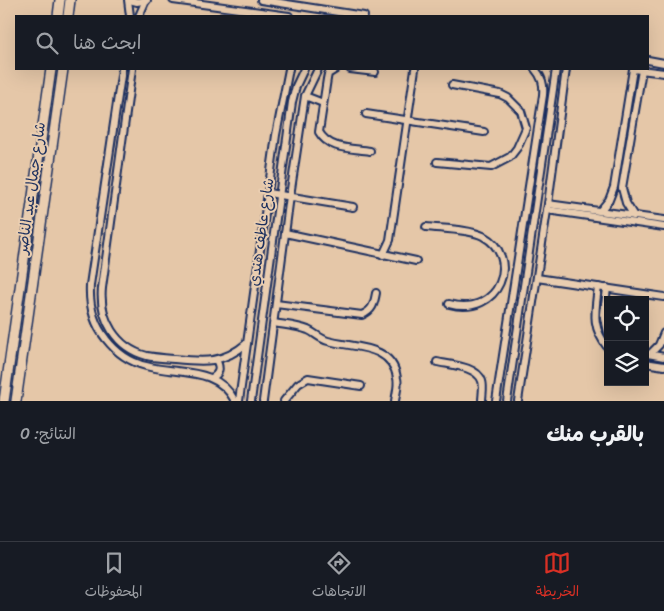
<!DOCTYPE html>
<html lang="ar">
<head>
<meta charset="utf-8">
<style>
  body { margin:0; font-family:Sriracha,"Playpen Sans Arabic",sans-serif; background:#242831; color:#f1f3f6; direction:rtl }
  .controls { position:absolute; right:15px; bottom:15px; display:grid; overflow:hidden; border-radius:0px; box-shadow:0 5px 20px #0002 }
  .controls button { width:45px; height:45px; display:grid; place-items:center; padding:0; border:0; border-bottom:1px solid #363941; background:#171b24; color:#f1f3f6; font:25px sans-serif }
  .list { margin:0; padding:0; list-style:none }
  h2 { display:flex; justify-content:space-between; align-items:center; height:65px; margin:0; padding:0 20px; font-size:21px }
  h2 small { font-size:16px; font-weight:400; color:#9ea1a6 }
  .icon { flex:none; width:28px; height:28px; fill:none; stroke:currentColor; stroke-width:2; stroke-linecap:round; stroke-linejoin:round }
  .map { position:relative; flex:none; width:664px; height:401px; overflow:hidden; direction:ltr }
  .search { position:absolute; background:#171b24; box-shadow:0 5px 20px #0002; left:15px; right:15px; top:15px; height:55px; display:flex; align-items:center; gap:12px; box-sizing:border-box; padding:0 18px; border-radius:0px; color:#9ea1a6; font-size:19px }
  .sheet { height:140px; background:#171b24 }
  nav { display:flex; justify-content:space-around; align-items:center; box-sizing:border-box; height:70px; border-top:1px solid #363941; background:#171b24; font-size:14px; color:#9ea1a6 }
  nav a { display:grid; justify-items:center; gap:2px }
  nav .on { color:#d93025 }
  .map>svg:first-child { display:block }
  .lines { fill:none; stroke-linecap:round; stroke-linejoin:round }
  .street-casing { stroke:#1b2f5e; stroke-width:10 }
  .secondary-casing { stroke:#1b2f5e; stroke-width:12 }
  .street { stroke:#e9cdb0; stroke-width:6 }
  .secondary { stroke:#e9cdb0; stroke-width:9 }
  .labels { text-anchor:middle; stroke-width:4; stroke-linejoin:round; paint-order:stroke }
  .street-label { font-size:15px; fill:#1b2f5e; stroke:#e9cdb0 }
</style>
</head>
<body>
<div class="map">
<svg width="664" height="401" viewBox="0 0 664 401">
  <rect width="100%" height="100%" fill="#e5c7a8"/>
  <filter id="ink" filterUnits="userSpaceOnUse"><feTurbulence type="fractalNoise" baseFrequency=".02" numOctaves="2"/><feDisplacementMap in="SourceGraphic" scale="10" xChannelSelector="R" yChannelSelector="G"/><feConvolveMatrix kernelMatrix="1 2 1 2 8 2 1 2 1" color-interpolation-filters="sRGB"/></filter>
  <g filter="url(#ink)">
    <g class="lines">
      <!-- street casing -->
      <g class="street-casing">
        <g id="street">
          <path d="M 128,0 L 130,16"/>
          <path d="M 130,0 L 137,2 L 147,0"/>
          <path d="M 173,0 L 289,16"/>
          <path d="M 261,0 L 364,16"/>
          <path d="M 139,16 L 146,0"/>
          <path d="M 648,60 L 664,63"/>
          <path d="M 122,69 L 90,285 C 89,305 93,323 106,339 C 116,352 130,362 146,366 C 178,375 217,366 235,401"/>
          <path d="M 132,69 L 102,288 C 99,319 116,348 147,356 C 156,358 166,358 174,359 C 204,362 223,364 247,343"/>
          <path d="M 336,69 L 328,74 L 327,79 L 319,132 C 329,150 352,148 370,151"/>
          <path d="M 350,69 L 375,72"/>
          <path d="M 633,69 L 664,73"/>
          <path d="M 305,96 L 323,103"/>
          <path d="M 366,114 L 484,132"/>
          <path d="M 437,162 L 491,167 L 510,157 L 517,148 L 526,128 L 521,111 L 508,98 L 500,94 L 452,85"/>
          <path d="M 268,193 L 353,207"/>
          <path d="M 548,204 L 664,220"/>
          <path d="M 547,210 L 664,227"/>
          <path d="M 600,211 L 609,200 L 614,187 L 633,69"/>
          <path d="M 634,216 L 626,203 L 622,188 L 642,70"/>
          <path d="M 426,227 C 443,229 469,229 483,236 C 522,257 500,318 449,304"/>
          <path d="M 285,233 L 416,261"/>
          <path d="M 383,255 L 390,240 L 415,69"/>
          <path d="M 537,278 L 664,297"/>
          <path d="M 598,287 C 595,312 591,327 608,348"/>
          <path d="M 607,288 L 604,314 L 608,332"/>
          <path d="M 276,304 L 362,315 C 373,310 374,304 376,293"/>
          <path d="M 274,323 C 285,325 298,326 308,330 C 315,333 320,339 328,341 C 354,348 392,344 397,378 C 399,385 396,394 395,401"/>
          <path d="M 648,354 L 664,357"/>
          <path d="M 650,354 L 659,345 L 664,333"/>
          <path d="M 437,362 C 450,365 477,366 482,381 C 484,387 482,395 482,401"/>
          <path d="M 645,363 L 664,366"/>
          <path d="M 211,378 C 219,375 221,368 216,360"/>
          <path d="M 239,401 L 276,135 L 289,69"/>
          <path d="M 251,401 L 292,102 L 296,86 L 304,69"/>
          <path d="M 263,401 L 290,196 L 305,96 L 318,69"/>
          <path d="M 284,401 L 298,384 L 308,378 L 361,386"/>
          <path d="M 496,401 L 543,95 C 544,84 542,77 535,69"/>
          <path d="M 507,401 L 556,69"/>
          <path d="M 518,401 L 548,204 L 566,69"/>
        </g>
      </g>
      <!-- secondary casing -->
      <g class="secondary-casing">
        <g id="secondary">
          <path d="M 58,16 L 60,0"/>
          <path d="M 68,16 L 70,0"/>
          <path d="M 4,401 L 51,69"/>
          <path d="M 16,401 L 63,69"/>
        </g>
      </g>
      <!-- street -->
      <use href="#street" class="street"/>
      <!-- secondary -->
      <use href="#secondary" class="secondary"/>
    </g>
  </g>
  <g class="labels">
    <!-- street labels -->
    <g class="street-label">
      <text transform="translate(31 188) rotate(-82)" y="5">شارع جمال عبد الناصر</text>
      <text transform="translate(261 232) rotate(-82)" y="5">شارع عاطف هندي</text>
    </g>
  </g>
</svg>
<div class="controls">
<button><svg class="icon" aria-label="locate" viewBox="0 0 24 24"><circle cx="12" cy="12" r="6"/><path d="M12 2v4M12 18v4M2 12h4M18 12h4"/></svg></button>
<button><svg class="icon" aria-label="layers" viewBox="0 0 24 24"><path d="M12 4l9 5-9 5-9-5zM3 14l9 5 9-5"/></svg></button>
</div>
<div class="search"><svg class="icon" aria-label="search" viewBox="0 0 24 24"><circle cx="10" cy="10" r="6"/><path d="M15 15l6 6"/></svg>ابحث هنا</div>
</div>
<section class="sheet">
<h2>بالقرب منك<small>النتائج: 0</small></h2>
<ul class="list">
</ul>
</section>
<nav>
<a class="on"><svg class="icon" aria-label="map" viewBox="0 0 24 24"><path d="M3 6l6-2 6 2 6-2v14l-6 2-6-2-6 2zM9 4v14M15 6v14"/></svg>الخريطة</a>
<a><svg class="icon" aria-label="directions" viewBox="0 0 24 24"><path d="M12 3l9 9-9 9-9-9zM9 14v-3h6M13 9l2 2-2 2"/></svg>الاتجاهات</a>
<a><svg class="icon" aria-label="saved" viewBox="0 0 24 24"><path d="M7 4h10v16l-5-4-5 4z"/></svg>المحفوظات</a>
</nav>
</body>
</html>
